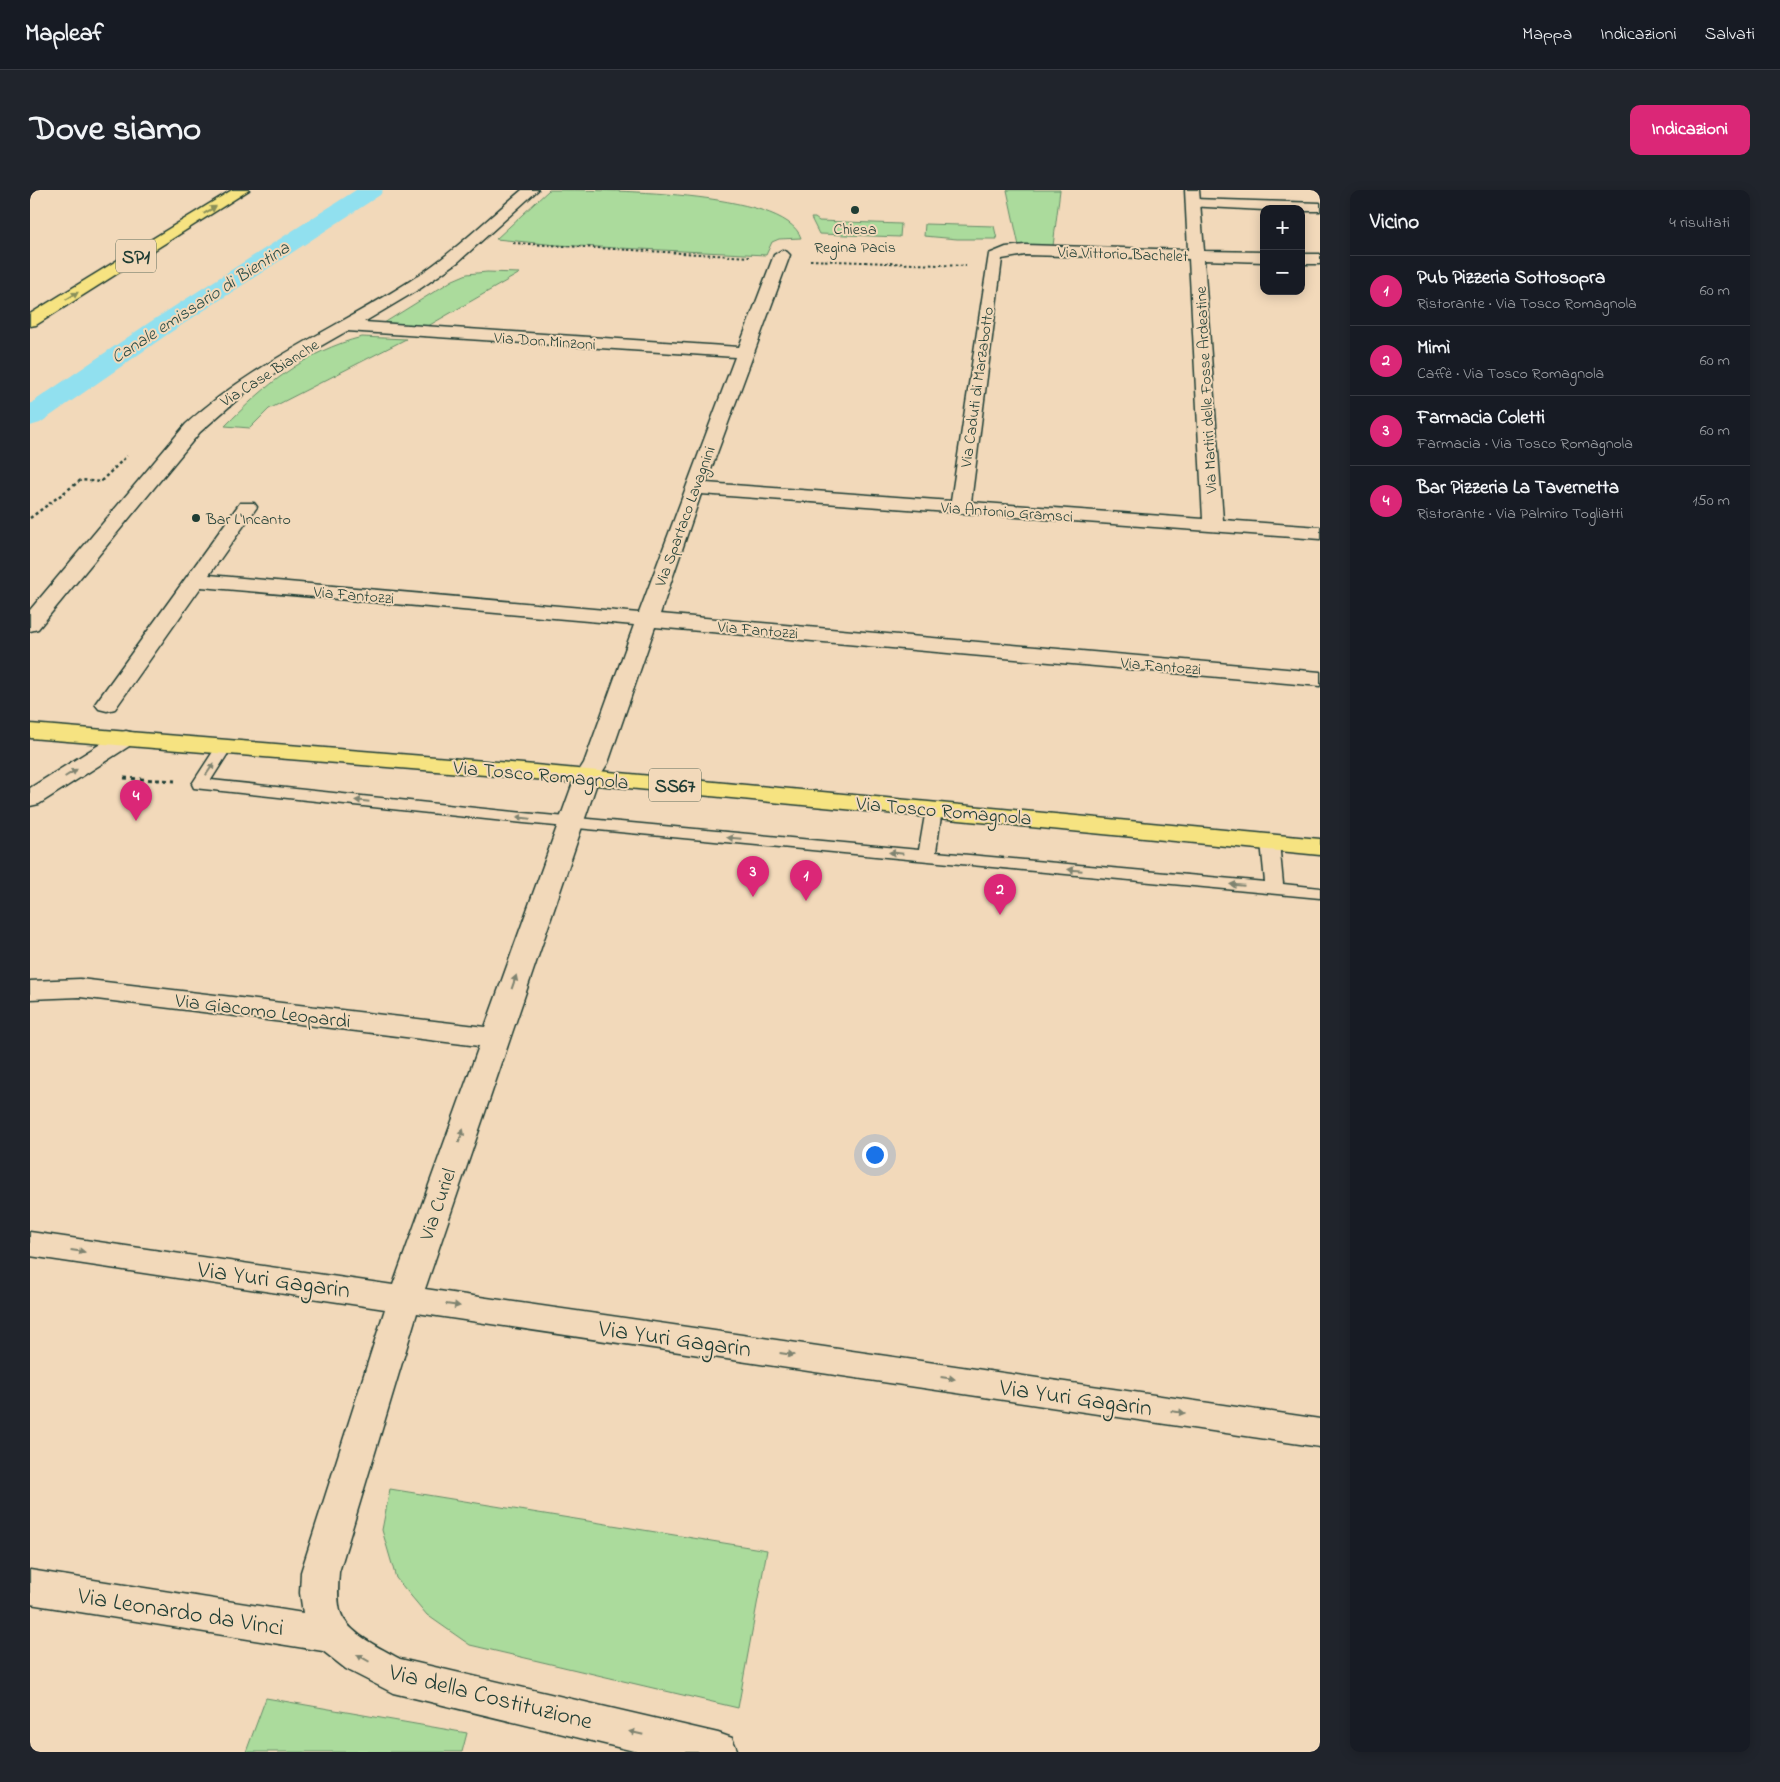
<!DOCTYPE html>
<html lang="it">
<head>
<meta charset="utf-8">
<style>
  body { margin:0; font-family:"Indie Flower",sans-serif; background:#20242c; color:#f1f3f6 }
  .controls { position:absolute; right:15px; top:15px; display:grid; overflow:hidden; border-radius:10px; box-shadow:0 2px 12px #0003 }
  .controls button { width:45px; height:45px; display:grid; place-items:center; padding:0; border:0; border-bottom:1px solid #363941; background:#171b24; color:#f1f3f6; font:25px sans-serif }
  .you { position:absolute; left:844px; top:964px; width:18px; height:18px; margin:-12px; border:4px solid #fff; border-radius:50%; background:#1a73e8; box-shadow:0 0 0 8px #1a73e833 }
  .badge { display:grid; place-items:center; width:32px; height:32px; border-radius:50%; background:#db2777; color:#fff; font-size:16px; font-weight:700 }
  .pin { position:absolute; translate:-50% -41px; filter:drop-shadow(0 1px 2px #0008) }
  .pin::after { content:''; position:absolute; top:26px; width:18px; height:15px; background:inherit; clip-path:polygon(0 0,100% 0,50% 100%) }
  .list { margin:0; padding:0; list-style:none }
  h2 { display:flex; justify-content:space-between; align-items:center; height:65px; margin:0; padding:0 20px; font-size:21px }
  h2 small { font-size:16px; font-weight:400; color:#9ea1a6 }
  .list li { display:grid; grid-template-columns:32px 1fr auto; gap:15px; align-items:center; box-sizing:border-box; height:70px; padding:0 20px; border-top:1px solid #363941 }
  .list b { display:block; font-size:19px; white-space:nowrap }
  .list p { margin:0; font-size:16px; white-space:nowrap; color:#9ea1a6 }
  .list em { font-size:16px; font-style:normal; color:#9ea1a6 }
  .map { position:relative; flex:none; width:1290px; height:1562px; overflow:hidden; border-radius:10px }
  header { display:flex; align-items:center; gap:30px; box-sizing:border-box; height:70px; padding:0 25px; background:#171b24; border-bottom:1px solid #363941 }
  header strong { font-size:24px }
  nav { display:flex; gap:28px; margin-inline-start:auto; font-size:18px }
  .intro { display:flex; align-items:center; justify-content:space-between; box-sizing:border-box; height:120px; padding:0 30px }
  h1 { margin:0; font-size:35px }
  .button { padding:12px 22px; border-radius:10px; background:#db2777; color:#fff; font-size:18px; font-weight:700 }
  main { display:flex; gap:30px; padding:0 30px }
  aside { flex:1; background:#171b24; border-radius:10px; box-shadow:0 2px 12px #0003 }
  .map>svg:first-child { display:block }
  .green { fill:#abdb9c; stroke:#658c68 }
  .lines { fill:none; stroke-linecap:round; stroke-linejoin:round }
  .canal { fill:#91e0ef; fill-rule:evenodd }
  .service-casing { stroke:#1f3d34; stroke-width:3 }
  .pedestrian-casing { stroke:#1f3d34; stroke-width:3 }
  .minor-casing { stroke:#1f3d34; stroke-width:3 }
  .secondary-casing { stroke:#1f3d34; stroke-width:3 }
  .primary-casing { stroke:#1f3d34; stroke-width:3 }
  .path-far2 { stroke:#1f3d34; stroke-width:2; stroke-dasharray:2.5 2.5; stroke-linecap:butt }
  .path-far1 { stroke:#1f3d34; stroke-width:2.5; stroke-dasharray:3 3; stroke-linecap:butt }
  .path { stroke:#1f3d34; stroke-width:3; stroke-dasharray:4 4; stroke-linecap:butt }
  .service { fill:#f2d9ba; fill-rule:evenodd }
  .pedestrian { fill:#f2d9ba; fill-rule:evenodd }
  .minor { fill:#f2d9ba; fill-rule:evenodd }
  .secondary { fill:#f2d9ba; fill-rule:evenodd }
  .primary { fill:#f6e381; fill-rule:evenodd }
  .oneway { fill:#8a905a }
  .oneway2 { fill:#7e8370 }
  .poi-dot { fill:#1f3d34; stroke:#f2d9ba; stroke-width:2 }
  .labels { text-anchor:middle; stroke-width:4; stroke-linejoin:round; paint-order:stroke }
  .far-poi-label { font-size:16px; fill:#1f3d34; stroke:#f2d9ba }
  .far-street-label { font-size:16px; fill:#1f3d34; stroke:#f2d9ba }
  .far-water-label { font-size:18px; font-style:italic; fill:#2a4d47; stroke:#f2d9ba }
  .shield { fill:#f2d9ba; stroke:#5e6c5c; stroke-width:1 }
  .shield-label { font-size:19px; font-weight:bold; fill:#1f3d34 }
  .street-label { font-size:20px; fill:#1f3d34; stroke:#f2d9ba }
  .near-street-label { font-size:24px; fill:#1f3d34; stroke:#f2d9ba }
</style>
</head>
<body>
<header>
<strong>Mapleaf</strong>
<nav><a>Mappa</a><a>Indicazioni</a><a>Salvati</a></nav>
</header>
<div class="intro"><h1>Dove siamo</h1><a class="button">Indicazioni</a></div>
<main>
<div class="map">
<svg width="1290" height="1562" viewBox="0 0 1290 1562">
  <rect width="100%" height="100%" fill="#f2d9ba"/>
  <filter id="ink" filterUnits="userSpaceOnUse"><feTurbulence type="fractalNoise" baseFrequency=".02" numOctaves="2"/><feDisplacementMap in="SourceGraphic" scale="10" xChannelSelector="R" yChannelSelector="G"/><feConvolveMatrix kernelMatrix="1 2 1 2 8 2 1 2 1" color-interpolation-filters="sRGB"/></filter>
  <g filter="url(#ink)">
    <!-- green -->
    <g class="green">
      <path d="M 519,0 C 568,0 756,0 771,48 L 749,49 L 742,52 L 736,65 L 527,55 L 466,49 Z"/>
      <path d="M 977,0 L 1030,0 L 1023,56 L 989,56 Z"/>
      <path d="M 781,28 L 785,28 L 789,31 L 871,34 L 870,47 L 789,44 Z"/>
      <path d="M 895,34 L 964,36 L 967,49 L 927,49 L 894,46 Z"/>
      <path d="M 457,82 L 490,83 L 398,136 L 354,133 L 423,90 L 437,84 Z"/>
      <path d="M 332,147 L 376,149 L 239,219 L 220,238 L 195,236 C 235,196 275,161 332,147 Z"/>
      <path d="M 360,1299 L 737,1360 L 708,1518 L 440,1455 L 397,1425 L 366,1388 L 352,1340 Z"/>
      <path d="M 236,1508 L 437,1543 L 432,1562 L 216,1562 Z"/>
    </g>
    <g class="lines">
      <!-- canal -->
      <path class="canal" d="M 326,0 L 353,0 L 350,5 L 138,144 L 10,233 L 0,236 L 0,214 L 120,132 Z"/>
      <!-- service casing -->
      <g class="service-casing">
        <path id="service" d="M 194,552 L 202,557 L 181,590 L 494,623 L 889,660 L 896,619 L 898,615 L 910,615 L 912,619 L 906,662 L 1235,692 L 1231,652 L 1234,648 L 1246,648 L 1249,652 L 1253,694 L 1290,698 L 1290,708 L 494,633 L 164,598 L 162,594 L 188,554 Z"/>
      </g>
      <!-- pedestrian casing -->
      <g class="pedestrian-casing">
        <path id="pedestrian" d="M 1163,9 L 1290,13 L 1290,21 L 1271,21 L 1271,19 L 1234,20 L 1158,16 L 1156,13 Z"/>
      </g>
      <!-- minor casing -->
      <g class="minor-casing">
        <g id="minor">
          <path d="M 492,0 L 508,0 L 428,72 L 391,98 L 334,132 L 709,157 L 744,65 L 752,60 L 757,62 L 760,65 L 676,293 L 921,311 L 959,64 L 976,57 L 995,55 L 1158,60 L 1155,0 L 1169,0 L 1174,61 L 1234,62 L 1234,72 L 1174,70 L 1193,330 L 1290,337 L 1290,349 L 671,304 L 630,424 L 1290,482 L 1290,496 L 625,437 L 578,573 L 569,587 L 395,1099 L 1290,1229 L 1290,1257 L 387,1123 L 309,1382 C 308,1395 307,1408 310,1421 C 317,1444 351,1458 370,1469 L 688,1543 L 702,1548 L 708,1562 L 608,1562 L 363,1503 L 316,1479 L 293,1461 L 0,1414 L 0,1380 L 273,1423 L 270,1403 L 271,1382 L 355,1119 L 0,1066 L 0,1042 L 363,1095 L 449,856 L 50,807 L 0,809 L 0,791 L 50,789 L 455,837 L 545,587 L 554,573 L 604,435 L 171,397 L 85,519 L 77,521 L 69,519 L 65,514 L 210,313 L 224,313 L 227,317 L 179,385 L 609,423 L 705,167 L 317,141 L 268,169 L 216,202 L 170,242 L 8,439 L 0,441 L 0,420 L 156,234 C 223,173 305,139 380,91 C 421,65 455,31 492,0 ZM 995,65 L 1159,69 L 1173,329 L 941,312 L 972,69 Z"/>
          <rect x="1271" y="64" width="19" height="10"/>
        </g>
      </g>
      <!-- secondary casing -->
      <g class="secondary-casing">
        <path id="secondary" d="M 96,541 L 104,543 L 108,548 L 104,553 L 9,614 L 0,616 L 0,598 L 88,543 Z"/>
      </g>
      <!-- primary casing -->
      <g class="primary-casing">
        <g id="primary">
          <path d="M 202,0 L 219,0 L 6,135 L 0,136 L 0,124 Z"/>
          <path d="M 0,534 L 505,575 L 1290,649 L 1290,665 L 505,589 L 0,548 Z"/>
        </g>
      </g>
      <!-- path-far2 -->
      <g class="path-far2">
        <path d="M 483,53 L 719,67"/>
        <path d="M 780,70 L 936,76"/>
      </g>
      <!-- path-far1 -->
      <path class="path-far1" d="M 0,328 L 51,290 L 70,292 L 97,266"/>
      <!-- path -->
      <path class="path" d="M 94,588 L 145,591"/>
      <!-- service -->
      <use href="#service" class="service"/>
      <!-- pedestrian -->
      <use href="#pedestrian" class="pedestrian"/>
      <!-- minor -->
      <use href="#minor" class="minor"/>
      <!-- secondary -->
      <use href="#secondary" class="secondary"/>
      <!-- primary -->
      <use href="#primary" class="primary"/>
    </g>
    <!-- one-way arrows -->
    <defs><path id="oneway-solid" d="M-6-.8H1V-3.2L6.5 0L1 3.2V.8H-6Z" transform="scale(1.25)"/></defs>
    <g class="oneway">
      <use href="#oneway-solid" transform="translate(180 20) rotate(-31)"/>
      <use href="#oneway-solid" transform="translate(42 106) rotate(-31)"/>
    </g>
    <g class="oneway2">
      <use href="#oneway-solid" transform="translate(180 579) rotate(-56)"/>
      <use href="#oneway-solid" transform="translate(41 583) rotate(-32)"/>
      <use href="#oneway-solid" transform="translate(332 611) rotate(-174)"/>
      <use href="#oneway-solid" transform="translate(493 628) rotate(-174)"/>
      <use href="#oneway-solid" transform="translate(704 648) rotate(-175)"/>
      <use href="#oneway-solid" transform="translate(866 663) rotate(-174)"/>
      <use href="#oneway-solid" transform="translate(1045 680) rotate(-175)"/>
      <use href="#oneway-solid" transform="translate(1207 695) rotate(-175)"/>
      <use href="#oneway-solid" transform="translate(484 792) rotate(-71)"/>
      <use href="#oneway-solid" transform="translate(431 946) rotate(-71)"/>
      <use href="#oneway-solid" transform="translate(48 1061) rotate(8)"/>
      <use href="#oneway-solid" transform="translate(423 1115) rotate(8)"/>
      <use href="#oneway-solid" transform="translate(757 1164) rotate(8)"/>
      <use href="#oneway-solid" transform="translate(918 1188) rotate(8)"/>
      <use href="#oneway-solid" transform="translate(1148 1222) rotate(8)"/>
      <use href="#oneway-solid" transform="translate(333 1468) rotate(-150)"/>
      <use href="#oneway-solid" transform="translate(606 1543) rotate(-167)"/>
    </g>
  </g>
  <!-- markers -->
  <g class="poi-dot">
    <circle cx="825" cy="20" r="5"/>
    <circle cx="166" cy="328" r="5"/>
  </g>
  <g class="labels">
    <!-- far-poi labels -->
    <g class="far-poi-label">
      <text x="825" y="44">Chiesa<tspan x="825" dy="18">Regina Pacis</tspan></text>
      <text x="176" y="334" text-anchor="start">Bar L'Incanto</text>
    </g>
    <!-- far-street labels -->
    <g class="far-street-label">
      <text transform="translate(1093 63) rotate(2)" y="6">Via Vittorio Bachelet</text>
      <text transform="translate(515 150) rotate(4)" y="6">Via Don Minzoni</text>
      <text transform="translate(239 182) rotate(-32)" y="6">Via Case Bianche</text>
      <text transform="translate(946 197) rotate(-82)" y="6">Via Caduti di Marzabotto</text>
      <text transform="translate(1175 200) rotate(-93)" y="6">Via Martiri delle Fosse Ardeatine</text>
      <text transform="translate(977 321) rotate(4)" y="6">Via Antonio Gramsci</text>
      <text transform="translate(654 326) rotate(-70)" y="6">Via Spartaco Lavagnini</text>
      <text transform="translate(324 404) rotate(5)" y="6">Via Fantozzi</text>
      <text transform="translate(728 439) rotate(5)" y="6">Via Fantozzi</text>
      <text transform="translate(1131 475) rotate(5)" y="6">Via Fantozzi</text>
    </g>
    <!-- far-water labels -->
    <g class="far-water-label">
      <text transform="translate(170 112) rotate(-33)" y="6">Canale emissario di Bientina</text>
    </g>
    <!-- shield labels -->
    <g class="shield">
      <rect x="86" y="49.5" width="40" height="33" rx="4"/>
      <rect x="619" y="578.5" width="52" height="33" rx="4"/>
    </g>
    <g class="shield-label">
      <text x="106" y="73">SP1</text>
      <text x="645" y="602">SS67</text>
    </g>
    <!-- street labels -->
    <g class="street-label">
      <text transform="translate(511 584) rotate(5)" y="7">Via Tosco Romagnola</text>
      <text transform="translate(914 620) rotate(5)" y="7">Via Tosco Romagnola</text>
      <text transform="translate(233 820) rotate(7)" y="7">Via Giacomo Leopardi</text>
      <text transform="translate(407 1014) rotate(-71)" y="7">Via Curiel</text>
    </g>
    <!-- near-street labels -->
    <g class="near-street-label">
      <text transform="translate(244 1089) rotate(8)" y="8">Via Yuri Gagarin</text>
      <text transform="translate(645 1148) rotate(8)" y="8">Via Yuri Gagarin</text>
      <text transform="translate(1046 1207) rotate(8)" y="8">Via Yuri Gagarin</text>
      <text transform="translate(151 1421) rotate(9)" y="8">Via Leonardo da Vinci</text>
      <text transform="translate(461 1506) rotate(14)" y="8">Via della Costituzione</text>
    </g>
  </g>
</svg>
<div class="controls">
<button>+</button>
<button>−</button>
</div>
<div class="you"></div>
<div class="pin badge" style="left:776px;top:711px">1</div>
<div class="pin badge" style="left:970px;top:725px">2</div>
<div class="pin badge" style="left:723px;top:707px">3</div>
<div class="pin badge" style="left:106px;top:631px">4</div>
</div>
<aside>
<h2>Vicino<small>4 risultati</small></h2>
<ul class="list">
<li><span class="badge">1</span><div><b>Pub Pizzeria Sottosopra</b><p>Ristorante · Via Tosco Romagnola</p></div><em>60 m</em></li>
<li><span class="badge">2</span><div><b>Mimì</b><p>Caffè · Via Tosco Romagnola</p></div><em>60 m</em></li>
<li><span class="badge">3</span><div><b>Farmacia Coletti</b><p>Farmacia · Via Tosco Romagnola</p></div><em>60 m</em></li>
<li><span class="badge">4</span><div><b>Bar Pizzeria La Tavernetta</b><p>Ristorante · Via Palmiro Togliatti</p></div><em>150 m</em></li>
</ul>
</aside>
</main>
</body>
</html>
